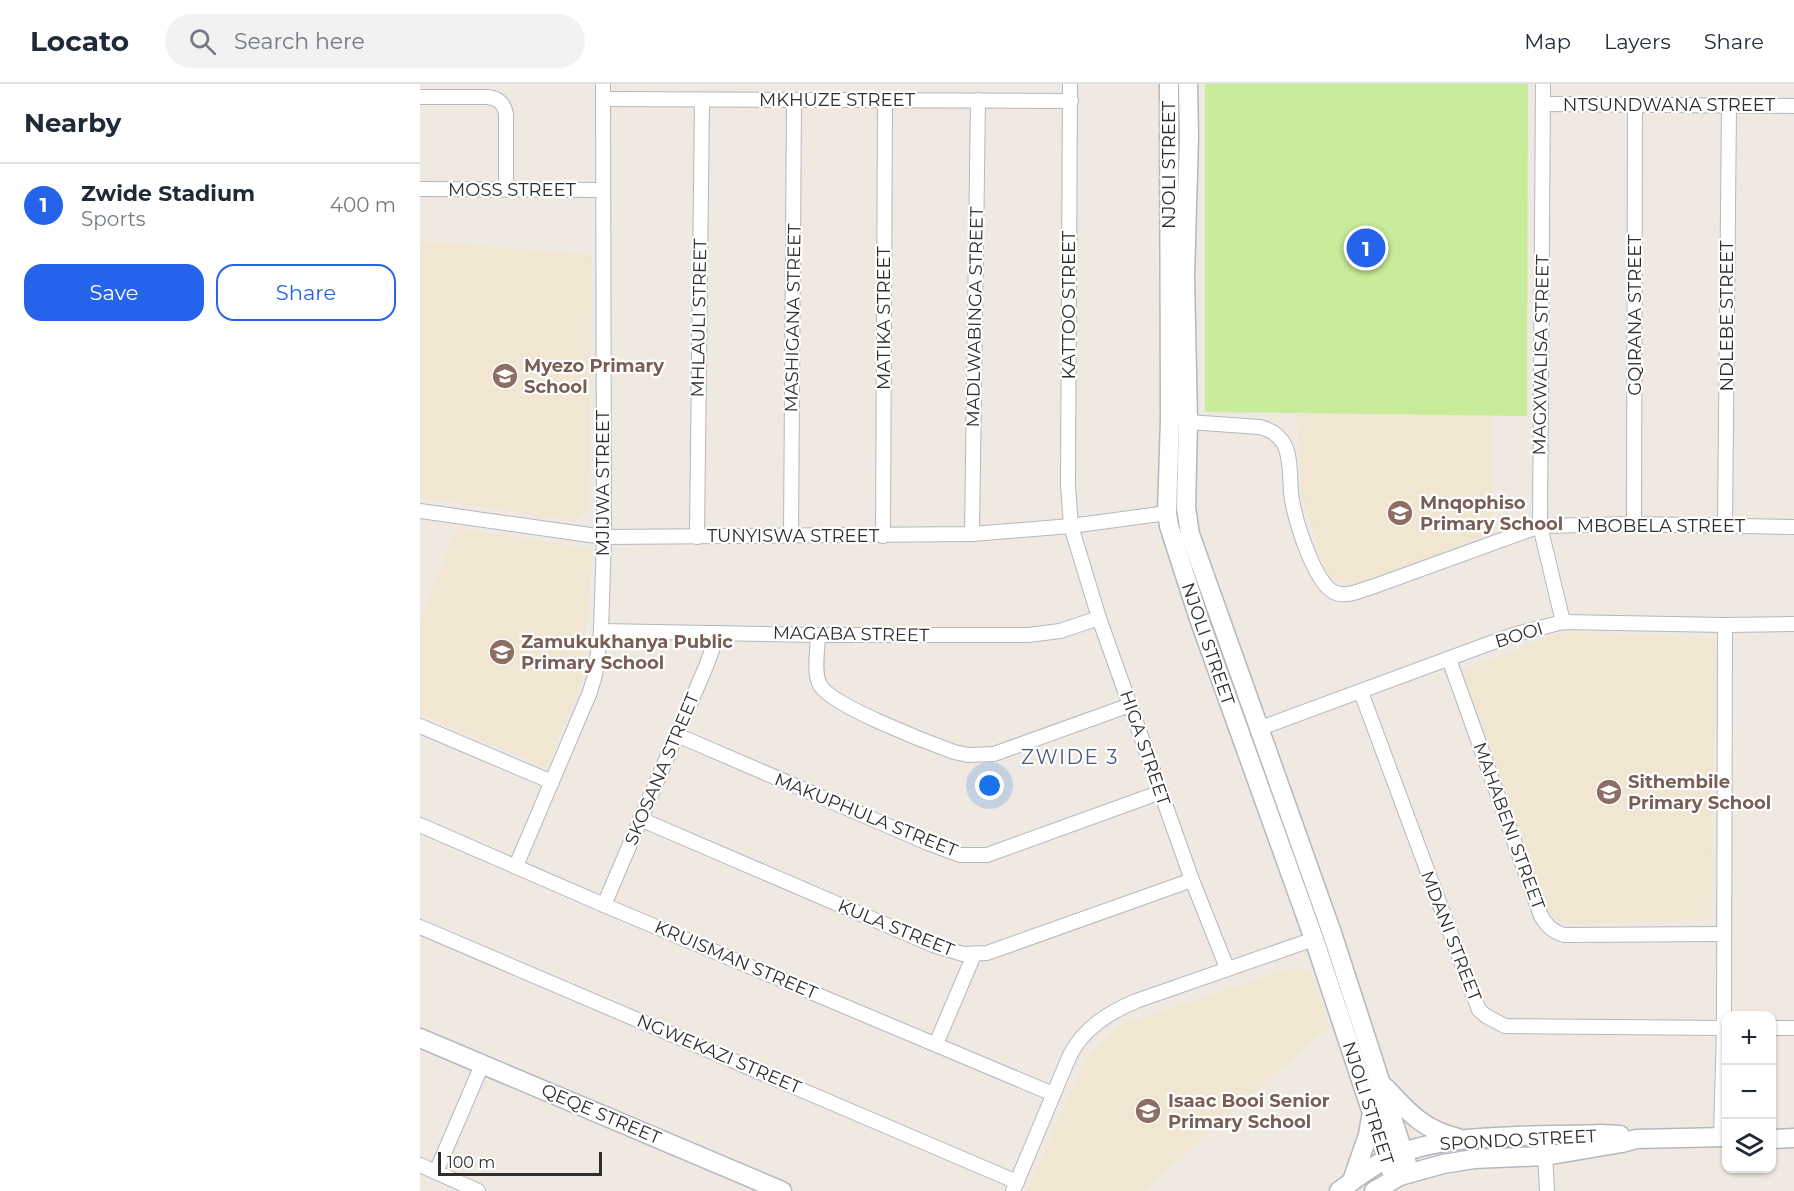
<!DOCTYPE html>
<html lang="en">
<head>
<meta charset="utf-8">
<style>
  body { margin:0; font-family:Montserrat,sans-serif; background:#f2f2f3; color:#1f2937 }
  .controls { position:absolute; right:18px; bottom:18px; display:grid; overflow:hidden; border-radius:12px; box-shadow:0 2px 4px #0004 }
  .controls button { width:54px; height:54px; display:grid; place-items:center; padding:0; border:0; border-bottom:2px solid #e0e1e3; background:#fff; color:#1f2937; font:30px sans-serif }
  .scale { position:absolute; left:18px; bottom:15px; width:164px; box-sizing:border-box; padding-left:6px; border:3px solid #2e2e2e; border-top:0; font-size:16px; line-height:21px; white-space:nowrap; color:#2e2e2e; -webkit-text-stroke:4px #fff; paint-order:stroke }
  .you { position:absolute; left:570px; top:702px; width:21px; height:21px; margin:-15px; border:4px solid #fff; border-radius:50%; background:#1a73e8; box-shadow:0 0 0 9px #1a73e833 }
  .badge { display:grid; place-items:center; width:39px; height:39px; border-radius:50%; background:#2563eb; color:#fff; font-size:20px; font-weight:700 }
  .pin { position:absolute; translate:-50% -50%; border:3px solid #fff; box-shadow:0 2px 6px #0006 }
  .list { margin:0; padding:0; list-style:none }
  h2 { display:flex; justify-content:space-between; align-items:center; height:78px; margin:0; padding:0 24px; font-size:26px }
  h2 small { font-size:20px; font-weight:400; color:#747a83 }
  .list li { display:grid; grid-template-columns:39px 1fr auto; gap:18px; align-items:center; box-sizing:border-box; height:84px; padding:0 24px; border-top:2px solid #e0e1e3 }
  .list b { display:block; font-size:22px; white-space:nowrap }
  .list p { margin:0; font-size:20px; white-space:nowrap; color:#747a83 }
  .list em { font-size:20px; font-style:normal; color:#747a83 }
  .actions { display:flex; gap:12px; padding:18px 24px }
  .actions a { flex:1; padding:14px 0; border:2px solid #2563eb; border-radius:18px; text-align:center; font-size:21px; color:#2563eb }
  .actions .main { background:#2563eb; color:#fff }
  .icon { flex:none; width:33px; height:33px; fill:none; stroke:currentColor; stroke-width:2; stroke-linecap:round; stroke-linejoin:round }
  .map { position:relative; flex:none; width:1374px; height:1107px; overflow:hidden }
  header { display:flex; align-items:center; gap:36px; box-sizing:border-box; height:84px; padding:0 30px; background:#fff; border-bottom:2px solid #e0e1e3 }
  header strong { font-size:28px }
  nav { display:flex; gap:33px; margin-inline-start:auto; font-size:21px }
  .search { width:420px; height:54px; background:#f2f2f3; display:flex; align-items:center; gap:15px; box-sizing:border-box; padding:0 21px; border-radius:33px; color:#747a83; font-size:22px }
  main { display:flex }
  aside { flex:1; background:#fff }
  .map>svg:first-child { display:block }
  .education { fill:#f0e6d1 }
  .pitch { fill:#c9ec9a }
  .lines { fill:none; stroke-linecap:round; stroke-linejoin:round }
  .street-casing { stroke:#b4b7c1; stroke-width:16 }
  .secondary-casing { stroke:#b4b7c1; stroke-width:21 }
  .street { stroke:#fff; stroke-width:14 }
  .secondary { stroke:#fff; stroke-width:18 }
  .labels { text-anchor:middle; stroke-width:4.5; stroke-linejoin:round; paint-order:stroke }
  .street-label { font-size:18px; fill:#2e2e2e; stroke:#fff }
  .education-label { font-size:18px; font-weight:bold; fill:#785e54; stroke:#fff; text-anchor:start }
  .neighbourhood-label { font-size:20px; letter-spacing:1.5px; fill:#4d5680; stroke:#fff }
</style>
</head>
<body>
<header>
<strong>Locato</strong>
<div class="search"><svg class="icon" aria-label="search" viewBox="0 0 24 24"><circle cx="10" cy="10" r="6"/><path d="M15 15l6 6"/></svg>Search here</div>
<nav><a>Map</a><a>Layers</a><a>Share</a></nav>
</header>
<main>
<aside>
<h2>Nearby<small></small></h2>
<ul class="list">
<li><span class="badge">1</span><div><b>Zwide Stadium</b><p>Sports</p></div><em>400 m</em></li>
</ul>
<div class="actions"><a class="main">Save</a><a>Share</a></div>
</aside>
<div class="map">
<svg width="1374" height="1107" viewBox="0 0 1374 1107">
  <rect width="100%" height="100%" fill="#efe9e1"/>
  <!-- education -->
  <g class="education">
    <path d="M 0,157 L 172,171 L 169,424 L 154,437 L 0,413 Z"/>
    <path d="M 877,330 L 1072,332 L 1072,449 L 931,503 L 908,493 L 881,410 Z"/>
    <path d="M 37,444 L 173,466 L 161,600 L 127,683 L 0,630 L 0,537 Z"/>
    <path d="M 1143,547 L 1295,555 L 1291,836 L 1146,840 L 1129,830 L 1042,587 Z"/>
    <path d="M 878,882 L 891,890 L 909,942 L 723,1107 L 607,1107 L 665,976 L 701,941 Z"/>
  </g>
  <!-- pitch -->
  <path class="pitch" d="M 785,0 L 1108,0 L 1107,332 L 785,328 Z"/>
  <g class="lines">
    <!-- street casing -->
    <g class="street-casing">
      <g id="street">
        <path d="M 650,0 L 648,401 L 651,442 L 679,534 L 772,796 L 807,884"/>
        <path d="M 1123,0 L 1120,442 L 1143,538"/>
        <path d="M 0,13 L 67,13 C 78,14 84,19 86,30 L 86,105"/>
        <path d="M 183,15 L 651,17"/>
        <path d="M 1124,20 L 1374,22"/>
        <path d="M 0,105 L 183,106"/>
        <path d="M 768,338 L 840,343 C 851,346 860,351 865,362 C 872,378 869,399 872,416 C 876,438 895,502 916,509 C 928,513 941,506 952,503 L 1120,442 L 1214,440 L 1374,443"/>
        <path d="M 0,427 L 184,453 L 552,450 L 651,442 L 747,429"/>
        <path d="M 1214,440 L 1215,22"/>
        <path d="M 1305,442 L 1309,21"/>
        <path d="M 552,450 L 558,16"/>
        <path d="M 371,452 L 374,17"/>
        <path d="M 463,452 L 465,17"/>
        <path d="M 277,453 L 282,16"/>
        <path d="M 181,547 L 398,551 L 608,551 L 640,547 L 679,534"/>
        <path d="M 398,551 C 398,565 393,588 400,601 C 410,621 509,659 534,668 L 548,671 L 574,670 L 710,621"/>
        <path d="M 1029,575 L 1121,832 C 1127,842 1132,847 1144,851 L 1304,850"/>
        <path d="M 941,608 L 1059,926 L 1066,932 L 1085,942 L 1306,944"/>
        <path d="M 0,642 L 132,698"/>
        <path d="M 838,645 L 1068,560 L 1096,550 L 1143,538 L 1305,541 L 1374,540"/>
        <path d="M 257,651 L 508,759 L 540,771 L 567,771 L 741,708"/>
        <path d="M 220,735 L 513,861 L 543,870 L 567,869 L 772,796"/>
        <path d="M 0,741 L 184,821 L 633,1010"/>
        <path d="M 96,782 L 170,608 L 175,591 L 181,547 L 184,453 L 183,0"/>
        <path d="M 184,821 L 287,580 L 298,549"/>
        <path d="M 0,843 L 597,1098"/>
        <path d="M 1352,944 L 1374,944"/>
        <path d="M 516,960 L 554,871"/>
        <path d="M 1124,1052 L 1127,1107"/>
        <path d="M 1301,1053 L 1304,944 L 1305,541"/>
        <path d="M 0,1081 L 58,1107"/>
        <path d="M 16,1088 L 62,981"/>
        <path d="M 593,1107 L 650,971 C 664,944 688,929 716,917 L 894,855"/>
      </g>
    </g>
    <!-- secondary casing -->
    <g class="secondary-casing">
      <g id="secondary">
        <path d="M 749,0 L 750,335 L 747,429 L 749,442 L 779,535 L 894,855 L 974,1095"/>
        <path d="M 768,0 L 769,53 L 765,192 L 768,338 L 766,424 L 770,450 L 912,849 L 990,1089"/>
        <path d="M 0,954 L 362,1107"/>
        <path d="M 966,1004 C 989,1029 1004,1046 1038,1054"/>
        <path d="M 1352,1055 L 1374,1054"/>
        <path d="M 932,1097 L 948,1051 L 951,1033"/>
        <path d="M 919,1107 C 934,1096 949,1084 965,1076 C 1021,1047 1116,1053 1180,1050 L 1200,1051"/>
        <path d="M 954,1107 L 980,1092 L 1023,1080 L 1054,1075 L 1125,1072 L 1202,1059 L 1216,1055 L 1306,1053"/>
      </g>
    </g>
    <!-- street -->
    <use href="#street" class="street"/>
    <!-- secondary -->
    <use href="#secondary" class="secondary"/>
  </g>
  <!-- icons -->
  <defs>
    <g id="school-disc" transform="scale(1.35)"><circle r="9.5" fill="#8d6e63" stroke="#fff"/><path d="M0-5L7-2L0 1L-7-2ZM-4 1L0 2.5L4 1V4Q0 6-4 4Z" fill="#fff"/></g>
  </defs>
  <g fill-rule="evenodd">
    <use href="#school-disc" x="85" y="292"/>
    <use href="#school-disc" x="980" y="429"/>
    <use href="#school-disc" x="82" y="568"/>
    <use href="#school-disc" x="1189" y="708"/>
    <use href="#school-disc" x="728" y="1027"/>
  </g>
  <g class="labels">
    <!-- street labels -->
    <g class="street-label">
      <text x="417" y="22">MKHUZE STREET</text>
      <text x="1249" y="27">NTSUNDWANA STREET</text>
      <text transform="translate(749 81) rotate(-90)" y="6">NJOLI STREET</text>
      <text x="92" y="112">MOSS STREET</text>
      <text transform="translate(649 221) rotate(-90)" y="6">KATTOO STREET</text>
      <text transform="translate(1215 231) rotate(-90)" y="6">GQIRANA STREET</text>
      <text transform="translate(1307 232) rotate(-90)" y="6">NDLEBE STREET</text>
      <text transform="translate(555 233) rotate(-89)" y="6">MADLWABINGA STREET</text>
      <text transform="translate(279 234) rotate(-89)" y="6">MHLAULI STREET</text>
      <text transform="translate(373 234) rotate(-89)" y="6">MASHIGANA STREET</text>
      <text transform="translate(464 234) rotate(-90)" y="6">MATIKA STREET</text>
      <text transform="translate(1121 271) rotate(-89)" y="6">MAGXWALISA STREET</text>
      <text transform="translate(183 399) rotate(-90)" y="6">MJIJWA STREET</text>
      <text x="1241" y="448">MBOBELA STREET</text>
      <text x="373" y="458">TUNYISWA STREET</text>
      <text transform="translate(431 550) rotate(1)" y="6">MAGABA STREET</text>
      <text transform="translate(1099 551) rotate(-17)" y="6">BOOI</text>
      <text transform="translate(788 560) rotate(71)" y="6">NJOLI STREET</text>
      <text transform="translate(725 664) rotate(71)" y="6">HIGA STREET</text>
      <text transform="translate(242 685) rotate(-67)" y="6">SKOSANA STREET</text>
      <text transform="translate(446 731) rotate(22)" y="6">MAKUPHULA STREET</text>
      <text transform="translate(1089 742) rotate(70)" y="6">MAHABENI STREET</text>
      <text transform="translate(476 844) rotate(22)" y="6">KULA STREET</text>
      <text transform="translate(1031 852) rotate(69)" y="6">MDANI STREET</text>
      <text transform="translate(316 876) rotate(23)" y="6">KRUISMAN STREET</text>
      <text transform="translate(299 970) rotate(23)" y="6">NGWEKAZI STREET</text>
      <text transform="translate(948 1019) rotate(72)" y="6">NJOLI STREET</text>
      <text transform="translate(181 1030) rotate(23)" y="6">QEQE STREET</text>
      <text transform="translate(1098 1056) rotate(-3)" y="6">SPONDO STREET</text>
    </g>
    <!-- education labels -->
    <g class="education-label">
      <text x="104" y="288">Myezo Primary<tspan x="104" dy="21">School</tspan></text>
      <text x="1000" y="425">Mnqophiso<tspan x="1000" dy="21">Primary School</tspan></text>
      <text x="101" y="564">Zamukukhanya Public<tspan x="101" dy="21">Primary School</tspan></text>
      <text x="1208" y="704">Sithembile<tspan x="1208" dy="21">Primary School</tspan></text>
      <text x="748" y="1023">Isaac Booi Senior<tspan x="748" dy="21">Primary School</tspan></text>
    </g>
    <!-- neighbourhood labels -->
    <g class="neighbourhood-label">
      <text x="650" y="680">ZWIDE 3</text>
    </g>
  </g>
</svg>
<div class="controls">
<button>+</button>
<button>−</button>
<button><svg class="icon" aria-label="layers" viewBox="0 0 24 24"><path d="M12 4l9 5-9 5-9-5zM3 14l9 5 9-5"/></svg></button>
</div>
<div class="scale">100 m</div>
<div class="you"></div>
<div class="pin badge" style="left:946px;top:164px">1</div>
</div>
</main>
</body>
</html>
